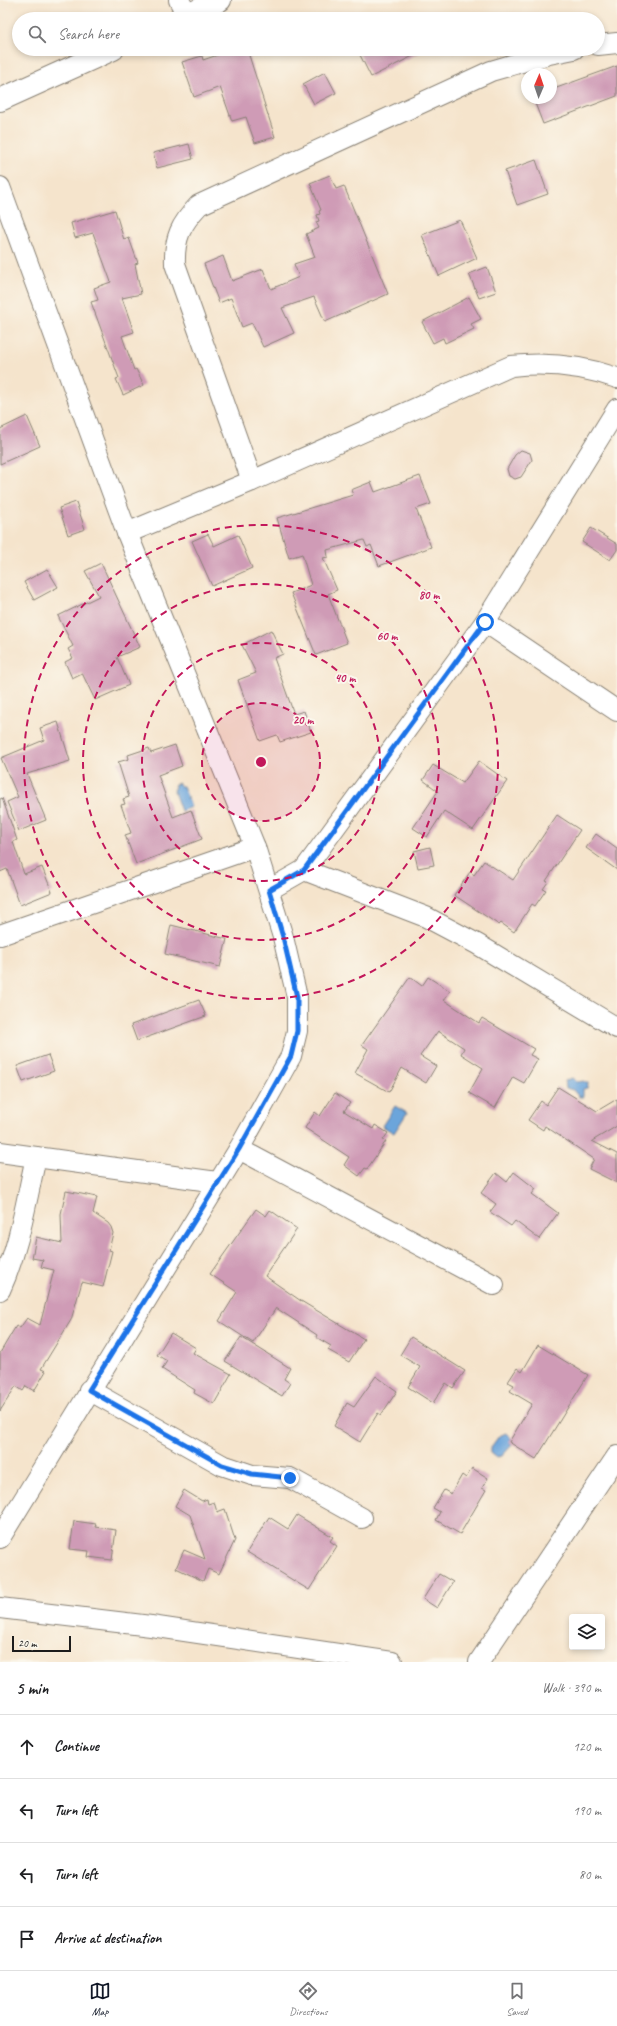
<!DOCTYPE html>
<html lang="en">
<head>
<meta charset="utf-8">
<style>
  body { margin:0; font-family:Caveat,sans-serif; background:#f6f6f6; color:#202124 }
  .controls { position:absolute; right:12px; bottom:12px; display:grid; overflow:hidden; border-radius:4px; box-shadow:0 2px 6px #0003 }
  .controls button { width:36px; height:36px; display:grid; place-items:center; padding:0; border:0; border-bottom:1px solid #e0e0e0; background:#fff; color:#202124; font:20px sans-serif }
  .compass { position:absolute; left:521px; top:68px; width:36px; height:36px; border-radius:50%; background:#fff; box-shadow:0 2px 6px #0003; rotate:2deg }
  .scale { position:absolute; left:12px; bottom:10px; width:59px; box-sizing:border-box; padding-left:4px; border:2px solid #1c1c1c; border-top:0; font-size:11px; line-height:14px; white-space:nowrap; color:#1c1c1c; -webkit-text-stroke:3px #fbf7ec; paint-order:stroke }
  .stop { position:absolute; width:12px; height:12px; margin:-9px; border:3px solid #1a73e8; border-radius:50%; background:#fff }
  .stop.end { background:#1a73e8; border-color:#fff; box-shadow:0 1px 4px #0008 }
  .list { margin:0; padding:0; list-style:none }
  h2 { display:flex; justify-content:space-between; align-items:center; height:52px; margin:0; padding:0 16px; font-size:17px }
  h2 small { font-size:13px; font-weight:400; color:#757577 }
  .list li { display:grid; grid-template-columns:26px 1fr auto; gap:12px; align-items:center; box-sizing:border-box; height:64px; padding:0 16px; border-top:1px solid #e0e0e0 }
  .list b { display:block; font-size:15px; white-space:nowrap }
  .list em { font-size:13px; font-style:normal; color:#757577 }
  .icon { flex:none; width:22px; height:22px; fill:none; stroke:currentColor; stroke-width:2; stroke-linecap:round; stroke-linejoin:round }
  .map { position:relative; flex:none; width:617px; height:1662px; overflow:hidden }
  .search { position:absolute; background:#fff; box-shadow:0 2px 6px #0003; left:12px; right:12px; top:12px; height:44px; display:flex; align-items:center; gap:10px; box-sizing:border-box; padding:0 14px; border-radius:22px; color:#757577; font-size:15px }
  .sheet { height:308px; background:#fff }
  nav { display:flex; justify-content:space-around; align-items:center; box-sizing:border-box; height:56px; border-top:1px solid #e0e0e0; background:#fff; font-size:11px; color:#757577 }
  nav a { display:grid; justify-items:center; gap:2px }
  nav .on { color:#111827 }
  .map>svg:first-child { display:block }
  .water { fill:#6ca5db; stroke:#44607c }
  .building { fill:#cf9bb6 }
  .lines { fill:none; stroke-linecap:round; stroke-linejoin:round }
  .street-casing { stroke:#888074; stroke-width:22 }
  .secondary-casing { stroke:#888074; stroke-width:24 }
  .street { stroke:#fff; stroke-width:20 }
  .secondary { stroke:#fff; stroke-width:22 }
  .route { stroke:#1a73e8; stroke-width:5 }
  .ring { fill:none; stroke:#c2185b; stroke-width:2; stroke-dasharray:7 5 }
  .centre { fill:#c2185b; stroke:#fbf7ec; stroke-width:2 }
  .ring-label { font-size:12px; text-anchor:middle; font-weight:bold; fill:#c2185b; stroke:#fbf7ec; stroke-width:4; stroke-linejoin:round; paint-order:stroke }
</style>
</head>
<body>
<div class="map">
<svg width="617" height="1662" viewBox="0 0 617 1662">
  <rect width="100%" height="100%" fill="#fbf7ec"/>
  <filter id="ink" filterUnits="userSpaceOnUse"><feTurbulence type="fractalNoise" baseFrequency=".025" numOctaves="2"/><feDisplacementMap in="SourceGraphic" scale="8" xChannelSelector="R" yChannelSelector="G"/><feConvolveMatrix kernelMatrix="1 2 1 2 8 2 1 2 1" color-interpolation-filters="sRGB"/></filter>
  <filter id="wash" filterUnits="userSpaceOnUse"><feTurbulence type="fractalNoise" baseFrequency=".012" numOctaves="4" result="noise"/><feDisplacementMap in="SourceGraphic" scale="16" xChannelSelector="R" yChannelSelector="G"/><feGaussianBlur stdDeviation="0.9" result="paint"/><feColorMatrix in="noise" values="0 0 0 0 0 0 0 0 0 0 0 0 0 0 0 0 0 1.4 0 .05"/><feComposite in="paint" operator="in"/></filter>
  <g filter="url(#wash)">
    <rect width="100%" height="100%" fill="#f5e4cc"/>
    <!-- water -->
    <g class="water">
      <path d="M 179,783 L 180,786 L 183,786 L 191,807 L 181,811 L 173,789 L 175,788 L 174,785 Z"/>
      <path d="M 572,1078 L 577,1082 L 584,1081 L 588,1083 L 587,1088 L 583,1089 L 583,1097 L 579,1097 L 573,1090 L 566,1088 L 565,1081 Z"/>
      <path d="M 395,1106 L 407,1113 L 394,1133 L 382,1126 Z"/>
      <path d="M 506,1433 L 511,1438 L 511,1446 L 502,1456 L 496,1457 L 491,1453 L 491,1447 L 499,1436 Z"/>
    </g>
    <g id="blocks">
      <!-- building -->
      <g class="building">
        <path d="M 235,49 L 247,49 L 275,137 L 255,143 L 246,117 L 232,121 L 220,87 L 194,97 L 182,62 L 202,56 L 203,60 Z"/>
        <path d="M 357,49 L 427,49 L 371,77 Z"/>
        <path d="M 617,66 L 617,96 L 543,124 L 533,98 L 551,98 L 551,90 Z"/>
        <path d="M 325,72 L 336,93 L 314,104 L 303,84 Z"/>
        <path d="M 189,144 L 193,159 L 157,168 L 153,153 Z"/>
        <path d="M 536,160 L 548,194 L 517,205 L 505,171 Z"/>
        <path d="M 330,175 L 336,189 L 344,186 L 388,294 L 325,322 L 314,297 L 282,308 L 294,333 L 263,347 L 252,323 L 242,327 L 231,298 L 219,303 L 204,264 L 223,256 L 232,281 L 263,269 L 271,289 L 299,277 L 294,264 L 315,257 L 306,234 L 319,228 L 316,222 L 319,221 L 317,215 L 320,214 L 319,211 L 321,210 L 310,183 Z"/>
        <path d="M 115,210 L 124,240 L 129,238 L 138,263 L 135,264 L 141,294 L 122,298 L 134,332 L 122,336 L 134,370 L 136,369 L 144,385 L 123,395 L 116,379 L 119,378 L 91,302 L 98,300 L 94,288 L 111,282 L 93,233 L 75,238 L 71,223 Z"/>
        <path d="M 460,220 L 477,258 L 439,276 L 422,235 Z"/>
        <path d="M 487,267 L 496,292 L 479,298 L 469,274 Z"/>
        <path d="M 469,297 L 481,319 L 471,324 L 474,329 L 445,343 L 443,338 L 433,343 L 422,322 Z"/>
        <path d="M 27,416 L 40,446 L 0,464 L 0,429 Z"/>
        <path d="M 521,450 L 530,453 L 532,460 L 521,477 L 515,479 L 509,476 L 507,469 L 515,455 Z"/>
        <path d="M 420,476 L 431,504 L 416,509 L 431,547 L 379,566 L 371,545 L 367,547 L 364,540 L 327,550 L 328,557 L 323,558 L 337,590 L 328,594 L 347,643 L 316,655 L 291,593 L 311,585 L 302,554 L 289,558 L 277,518 L 353,495 L 351,490 L 371,482 L 375,492 Z"/>
        <path d="M 76,502 L 85,529 L 68,535 L 59,508 Z"/>
        <path d="M 591,528 L 617,544 L 617,550 L 610,560 L 582,542 Z"/>
        <path d="M 208,534 L 214,546 L 238,535 L 252,568 L 212,586 L 192,541 Z"/>
        <path d="M 101,563 L 140,647 L 117,657 L 129,685 L 95,700 L 82,673 L 72,678 L 65,662 L 73,658 L 68,649 L 73,646 L 58,616 L 99,596 L 85,571 Z"/>
        <path d="M 47,569 L 58,587 L 34,600 L 24,582 Z"/>
        <path d="M 271,630 L 283,654 L 274,658 L 294,714 L 304,711 L 311,732 L 280,742 L 277,735 L 260,741 L 238,680 L 256,673 L 242,645 Z"/>
        <path d="M 58,722 L 70,761 L 27,774 L 46,820 L 19,831 L 7,802 L 18,797 L 1,758 L 44,740 L 40,728 Z"/>
        <path d="M 175,745 L 182,766 L 158,775 L 173,817 L 191,810 L 202,839 L 136,864 L 125,835 L 131,833 L 121,805 L 125,804 L 123,799 L 129,797 L 118,762 L 129,759 L 128,755 L 149,748 L 151,753 Z"/>
        <path d="M 479,761 L 507,781 L 473,830 L 444,811 L 427,837 L 413,828 L 438,791 L 423,780 L 433,765 L 463,783 Z"/>
        <path d="M 2,798 L 17,840 L 13,842 L 24,874 L 42,867 L 52,892 L 20,905 L 7,869 L 0,872 L 0,799 Z"/>
        <path d="M 557,815 L 580,830 L 546,881 L 548,882 L 543,889 L 546,890 L 535,906 L 532,904 L 514,932 L 501,923 L 499,925 L 454,895 L 470,872 L 474,875 L 484,861 L 513,880 Z"/>
        <path d="M 596,834 L 617,849 L 617,870 L 586,848 Z"/>
        <path d="M 430,847 L 434,865 L 418,868 L 414,851 Z"/>
        <path d="M 171,925 L 227,939 L 220,967 L 165,954 Z"/>
        <path d="M 410,977 L 422,986 L 428,977 L 450,991 L 444,1000 L 479,1023 L 482,1018 L 534,1049 L 530,1055 L 538,1059 L 524,1083 L 513,1077 L 495,1108 L 469,1093 L 483,1068 L 461,1054 L 464,1048 L 438,1031 L 420,1056 L 436,1066 L 426,1083 L 402,1068 L 389,1092 L 355,1073 L 368,1049 L 362,1045 Z"/>
        <path d="M 199,1000 L 206,1016 L 137,1041 L 131,1025 Z"/>
        <path d="M 48,1055 L 54,1071 L 23,1082 L 17,1066 Z"/>
        <path d="M 558,1087 L 597,1111 L 617,1099 L 617,1126 L 592,1141 L 617,1154 L 617,1183 L 589,1169 L 594,1159 L 545,1126 L 543,1130 L 528,1120 L 541,1101 L 546,1105 Z"/>
        <path d="M 335,1093 L 350,1103 L 344,1111 L 373,1129 L 375,1125 L 388,1133 L 383,1140 L 386,1141 L 367,1169 L 365,1168 L 359,1176 L 344,1165 L 349,1157 L 305,1128 L 315,1112 L 320,1116 Z"/>
        <path d="M 514,1172 L 536,1189 L 532,1194 L 558,1213 L 539,1239 L 515,1221 L 511,1226 L 490,1212 L 496,1204 L 481,1193 L 496,1173 L 507,1182 Z"/>
        <path d="M 66,1191 L 97,1197 L 93,1213 L 108,1223 L 111,1227 L 113,1233 L 109,1250 L 112,1251 L 103,1287 L 82,1282 L 71,1320 L 41,1369 L 46,1371 L 34,1391 L 26,1386 L 23,1391 L 16,1386 L 0,1411 L 0,1353 L 16,1326 L 20,1328 L 27,1318 L 40,1325 L 54,1270 L 41,1267 L 43,1260 L 32,1258 L 36,1237 L 62,1243 L 61,1214 Z"/>
        <path d="M 256,1209 L 266,1216 L 270,1210 L 297,1229 L 265,1276 L 301,1301 L 364,1339 L 349,1362 L 328,1350 L 331,1346 L 316,1337 L 317,1335 L 276,1308 L 253,1343 L 219,1321 L 237,1292 L 210,1274 Z"/>
        <path d="M 171,1333 L 196,1348 L 193,1353 L 231,1374 L 214,1404 L 194,1393 L 195,1390 L 162,1369 L 167,1361 L 157,1355 Z"/>
        <path d="M 241,1337 L 290,1368 L 284,1379 L 290,1383 L 282,1396 L 225,1361 Z"/>
        <path d="M 411,1337 L 465,1371 L 453,1388 L 446,1383 L 433,1403 L 408,1387 L 420,1367 L 400,1355 Z"/>
        <path d="M 538,1345 L 588,1375 L 536,1459 L 509,1442 L 532,1404 L 510,1391 L 514,1385 L 508,1382 L 517,1368 L 522,1372 Z"/>
        <path d="M 376,1376 L 397,1391 L 381,1415 L 378,1413 L 360,1442 L 334,1426 L 347,1403 L 354,1407 Z"/>
        <path d="M 472,1468 L 488,1478 L 482,1488 L 486,1490 L 460,1534 L 436,1520 L 440,1512 L 433,1508 L 444,1490 L 451,1494 L 462,1475 L 466,1478 Z"/>
        <path d="M 184,1490 L 202,1501 L 207,1499 L 208,1504 L 214,1502 L 217,1512 L 225,1509 L 235,1540 L 219,1574 L 208,1569 L 203,1581 L 176,1568 L 184,1550 L 205,1559 L 190,1515 L 175,1506 Z"/>
        <path d="M 297,1515 L 333,1537 L 330,1541 L 337,1546 L 309,1590 L 247,1552 L 269,1517 L 288,1529 Z"/>
        <path d="M 74,1521 L 96,1524 L 95,1527 L 116,1530 L 112,1560 L 88,1557 L 89,1551 L 70,1549 Z"/>
        <path d="M 439,1574 L 453,1582 L 437,1608 L 423,1599 Z"/>
      </g>
    </g>
  </g>
  <g filter="url(#ink)">
    <use href="#blocks" fill-opacity="0" stroke="#888074" stroke-width="1"/>
    <g class="lines">
      <!-- street casing -->
      <g class="street-casing">
        <g id="street">
          <path d="M 179,0 L 187,15"/>
          <path d="M 598,45 L 617,43"/>
          <path d="M 0,187 L 127,533 L 255,847 L 283,937 L 297,997 L 297,1031 L 291,1056 L 239,1149 L 0,1538"/>
          <path d="M 252,481 L 175,264 C 174,238 181,224 199,205 L 491,71 L 549,54 L 574,49"/>
          <path d="M 127,533 L 252,481 L 511,366 C 547,362 583,366 617,378"/>
          <path d="M 485,622 L 617,711"/>
          <path d="M 304,870 L 426,917 L 477,944 L 617,1028"/>
          <path d="M 269,890 L 304,870 L 485,622 L 617,409"/>
          <path d="M 0,935 L 255,847"/>
          <path d="M 239,1149 L 494,1285"/>
          <path d="M 0,1152 L 217,1182"/>
          <path d="M 0,1290 C 19,1249 26,1202 36,1157"/>
          <path d="M 89,1390 L 222,1465 L 252,1475 L 290,1478 L 362,1518"/>
          <path d="M 0,1608 L 151,1626 L 392,1662"/>
          <path d="M 479,1662 L 617,1456"/>
        </g>
      </g>
      <!-- secondary casing -->
      <g class="secondary-casing">
        <g id="secondary">
          <path d="M 179,19 L 220,0"/>
          <path d="M 0,100 L 113,49"/>
        </g>
      </g>
      <!-- street -->
      <use href="#street" class="street"/>
      <!-- secondary -->
      <use href="#secondary" class="secondary"/>
    </g>
  </g>
  <g class="lines" filter="url(#ink)">
    <!-- route -->
    <path class="route" d="M 290,1478 L 252,1474 L 222,1465 L 89,1390 L 239,1149 L 291,1056 L 297,1031 L 297,997 L 283,937 L 269,890 L 304,870 L 485,622"/>
  </g>
  <!-- distance rings -->
  <circle cx="261" cy="762" r="59" fill="#c2185b" fill-opacity=".12"/>
  <g class="ring">
    <circle cx="261" cy="762" r="59"/>
    <circle cx="261" cy="762" r="119"/>
    <circle cx="261" cy="762" r="178"/>
    <circle cx="261" cy="762" r="237"/>
  </g>
  <circle cx="261" cy="762" r="6" class="centre"/>
  <g class="ring-label">
    <text x="429" y="599">80 m</text>
    <text x="387" y="640">60 m</text>
    <text x="345" y="682">40 m</text>
    <text x="303" y="724">20 m</text>
  </g>
</svg>
<div class="controls">
<button><svg class="icon" aria-label="layers" viewBox="0 0 24 24"><path d="M12 4l9 5-9 5-9-5zM3 14l9 5 9-5"/></svg></button>
</div>
<svg class="compass" viewBox="-18 -18 36 36"><path d="M0-13l5 13h-10z" fill="#e53935"/><path d="M0 13l5-13h-10z" fill="#757577"/></svg>
<div class="scale">20 m</div>
<div class="stop" style="left:485px;top:622px"></div>
<div class="stop end" style="left:290px;top:1478px"></div>
<div class="search"><svg class="icon" aria-label="search" viewBox="0 0 24 24"><circle cx="10" cy="10" r="6"/><path d="M15 15l6 6"/></svg>Search here</div>
</div>
<section class="sheet">
<h2>5 min<small>Walk · 390 m</small></h2>
<ul class="list">
<li><svg class="icon" aria-label="ahead" viewBox="0 0 24 24"><path d="M12 20V5M6 11l6-6 6 6"/></svg><div><b>Continue</b></div><em>120 m</em></li>
<li><svg class="icon" aria-label="left" viewBox="0 0 24 24"><path d="M17 20v-9H6M10 6l-5 5 5 5"/></svg><div><b>Turn left</b></div><em>190 m</em></li>
<li><svg class="icon" aria-label="left" viewBox="0 0 24 24"><path d="M17 20v-9H6M10 6l-5 5 5 5"/></svg><div><b>Turn left</b></div><em>80 m</em></li>
<li><svg class="icon" aria-label="arrive" viewBox="0 0 24 24"><path d="M6 21V4h12l-3 4 3 4H6"/></svg><div><b>Arrive at destination</b></div></li>
</ul>
</section>
<nav>
<a class="on"><svg class="icon" aria-label="map" viewBox="0 0 24 24"><path d="M3 6l6-2 6 2 6-2v14l-6 2-6-2-6 2zM9 4v14M15 6v14"/></svg>Map</a>
<a><svg class="icon" aria-label="directions" viewBox="0 0 24 24"><path d="M12 3l9 9-9 9-9-9zM9 14v-3h6M13 9l2 2-2 2"/></svg>Directions</a>
<a><svg class="icon" aria-label="saved" viewBox="0 0 24 24"><path d="M7 4h10v16l-5-4-5 4z"/></svg>Saved</a>
</nav>
</body>
</html>
